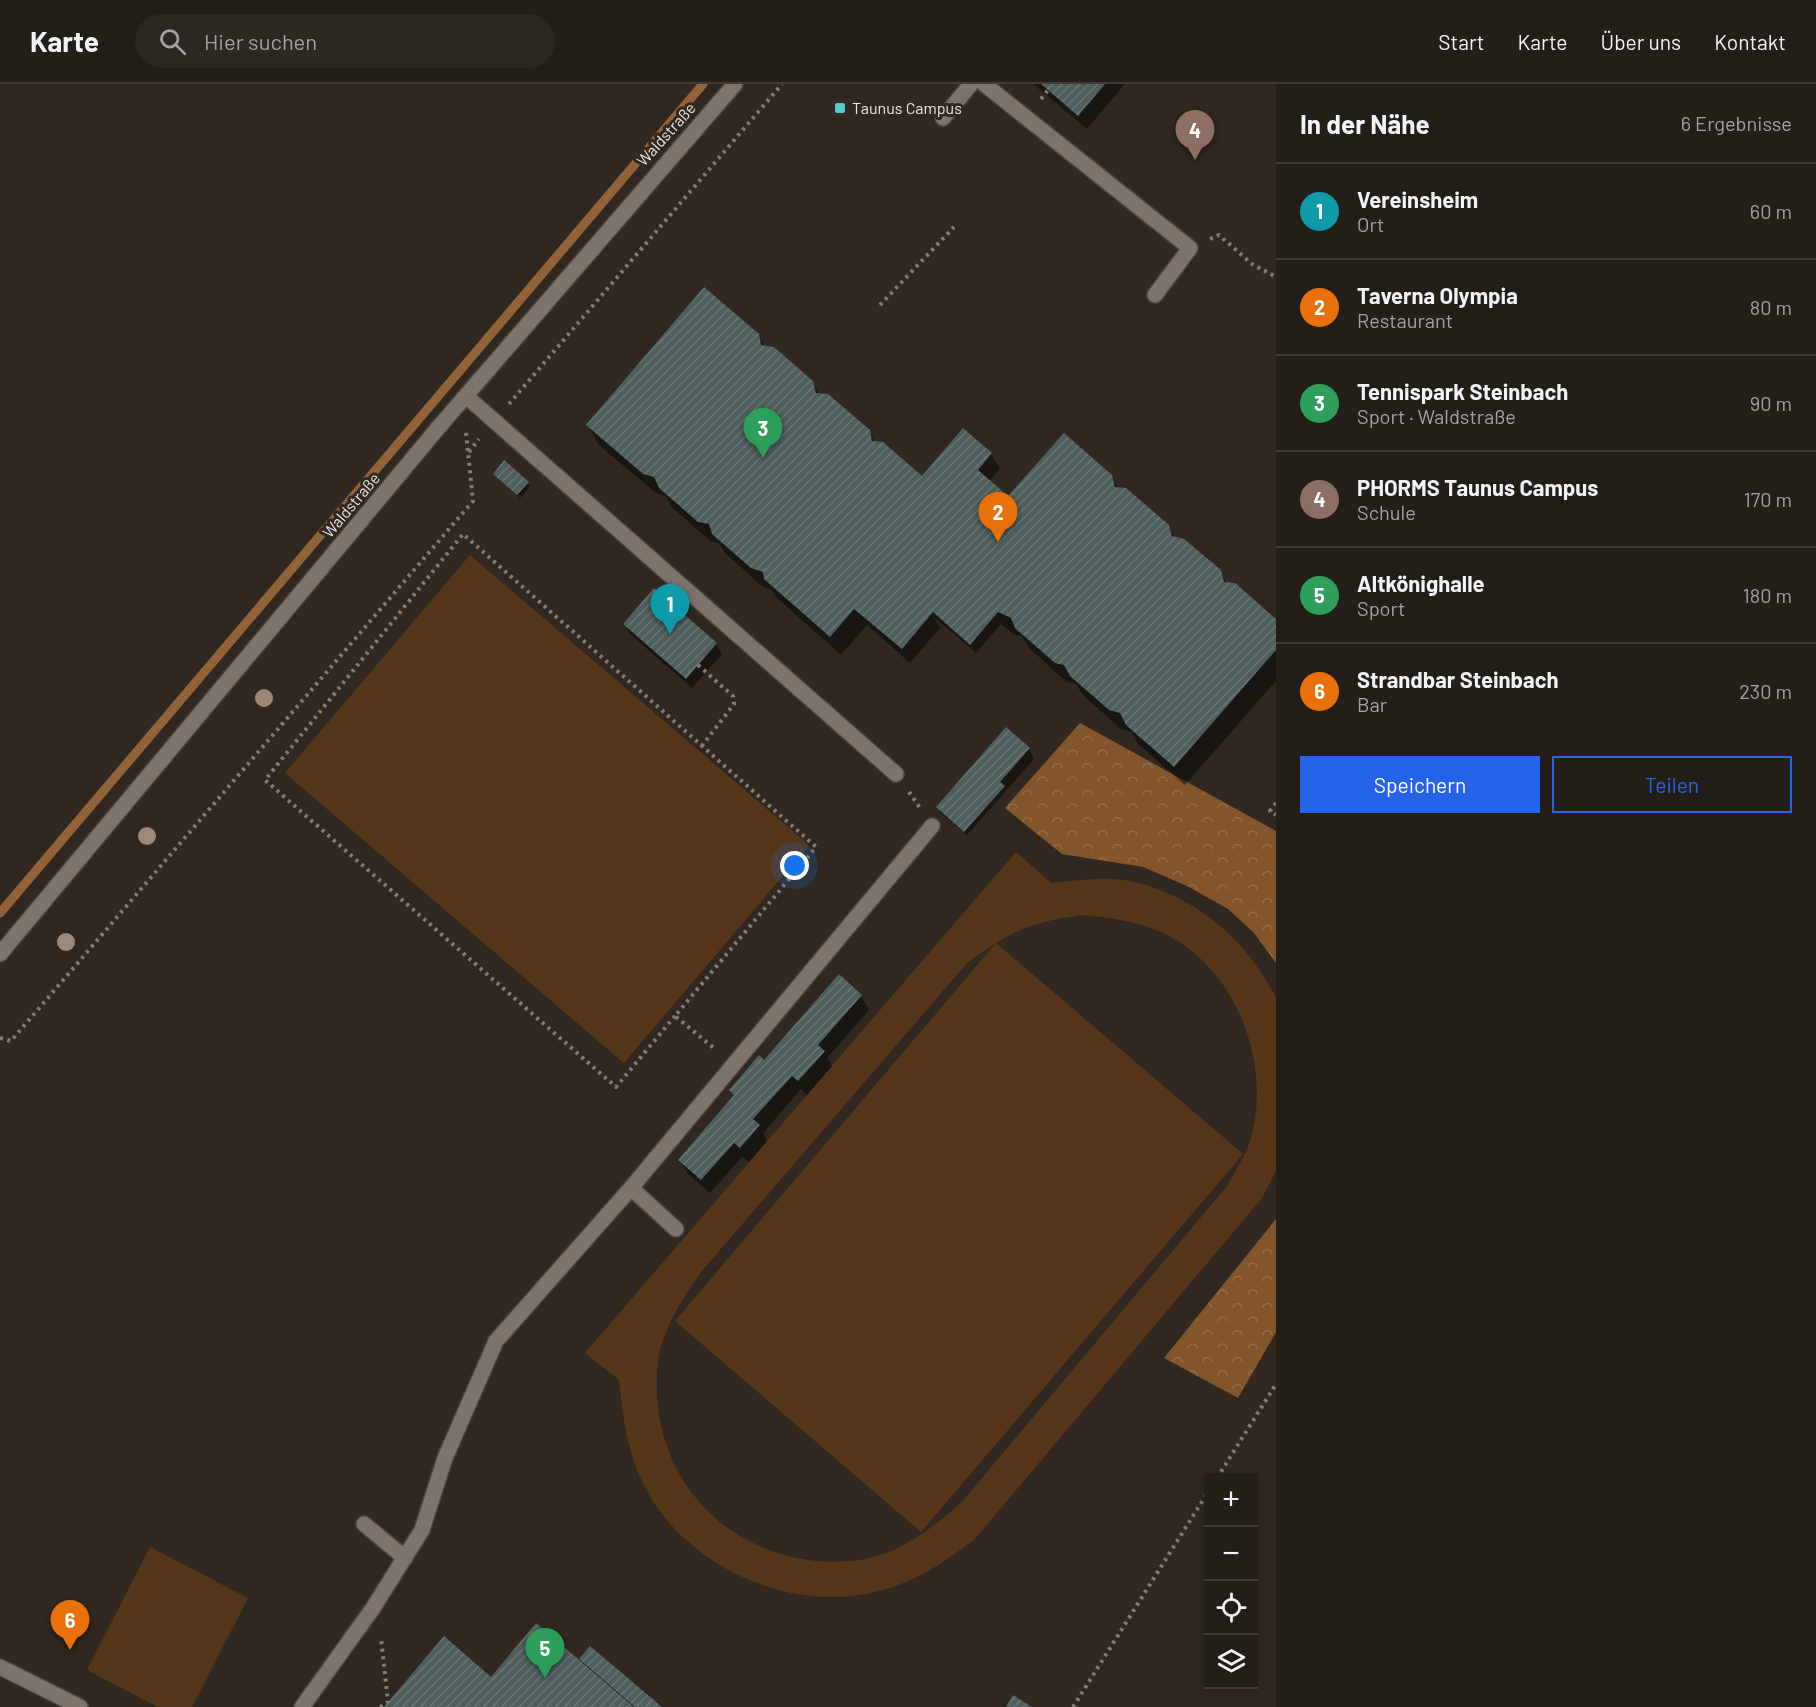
<!DOCTYPE html>
<html lang="de">
<head>
<meta charset="utf-8">
<style>
  body { margin:0; font-family:Barlow,sans-serif; background:#2c2721; color:#f1f3f6 }
  .controls { position:absolute; right:18px; bottom:18px; display:grid; overflow:hidden; border-radius:0px; box-shadow:0 3px 15px #0003 }
  .controls button { width:54px; height:54px; display:grid; place-items:center; padding:0; border:0; border-bottom:2px solid #413c37; background:#241e18; color:#f1f3f6; font:30px sans-serif }
  .you { position:absolute; left:795px; top:782px; width:21px; height:21px; margin:-15px; border:4px solid #fff; border-radius:50%; background:#1a73e8; box-shadow:0 0 0 9px #1a73e833 }
  .badge { display:grid; place-items:center; width:39px; height:39px; border-radius:50%; background:#2563eb; color:#fff; font-size:20px; font-weight:700 }
  .pin { position:absolute; translate:-50% -50px; filter:drop-shadow(0 2px 3px #0008) }
  .pin::after { content:''; position:absolute; top:32px; width:21px; height:18px; background:inherit; clip-path:polygon(0 0,100% 0,50% 100%) }
  .list { margin:0; padding:0; list-style:none }
  h2 { display:flex; justify-content:space-between; align-items:center; height:78px; margin:0; padding:0 24px; font-size:26px }
  h2 small { font-size:20px; font-weight:400; color:#a3a2a2 }
  .list li { display:grid; grid-template-columns:39px 1fr auto; gap:18px; align-items:center; box-sizing:border-box; height:96px; padding:0 24px; border-top:2px solid #413c37 }
  .list b { display:block; font-size:22px; white-space:nowrap }
  .list p { margin:0; font-size:20px; white-space:nowrap; color:#a3a2a2 }
  .list em { font-size:20px; font-style:normal; color:#a3a2a2 }
  .actions { display:flex; gap:12px; padding:18px 24px }
  .actions a { flex:1; padding:14px 0; border:2px solid #2563eb; border-radius:0px; text-align:center; font-size:21px; color:#2563eb }
  .actions .main { background:#2563eb; color:#fff }
  .icon { flex:none; width:33px; height:33px; fill:none; stroke:currentColor; stroke-width:2; stroke-linecap:round; stroke-linejoin:round }
  .map { position:relative; flex:none; width:1276px; height:1623px; overflow:hidden }
  header { display:flex; align-items:center; gap:36px; box-sizing:border-box; height:84px; padding:0 30px; background:#241e18; border-bottom:2px solid #413c37 }
  header strong { font-size:28px }
  nav { display:flex; gap:33px; margin-inline-start:auto; font-size:21px }
  .search { width:420px; height:54px; background:#2c2721; display:flex; align-items:center; gap:15px; box-sizing:border-box; padding:0 21px; border-radius:33px; color:#a3a2a2; font-size:22px }
  main { display:flex }
  aside { flex:1; background:#241e18 }
  .map>svg:first-child { display:block }
  .forest { fill:url(#forest-crowns) }
  .garden { fill:#563618; fill-rule:evenodd }
  .shadow { fill:#0007 }
  .lines { fill:none; stroke-linecap:round; stroke-linejoin:round }
  .stream { stroke:#926338; stroke-width:9 }
  .building { fill:url(#building-hatch) }
  .minor-casing { stroke:#4a433d; stroke-width:18 }
  .path { stroke:#837c75; stroke-width:4; stroke-dasharray:3 4.5; stroke-linecap:butt }
  .minor { stroke:#7d736b; stroke-width:15 }
  .tree { fill:#9d8979 }
  .poi-dot { fill:#52cdcf; stroke:#302820; stroke-width:2 }
  .labels { text-anchor:middle; stroke-width:6; stroke-linejoin:round; paint-order:stroke }
  .poi-label { font-size:16px; fill:#eae4df; stroke:#302820; text-anchor:start }
  .street-label { font-size:16px; fill:#eae4df; stroke:#302820 }
</style>
</head>
<body>
<header>
<strong>Karte</strong>
<div class="search"><svg class="icon" aria-label="search" viewBox="0 0 24 24"><circle cx="10" cy="10" r="6"/><path d="M15 15l6 6"/></svg>Hier suchen</div>
<nav><a>Start</a><a>Karte</a><a>Über uns</a><a>Kontakt</a></nav>
</header>
<main>
<div class="map">
<svg width="1276" height="1623" viewBox="0 0 1276 1623">
  <defs>
    <pattern id="forest-crowns" width="20" height="18" patternUnits="userSpaceOnUse" patternTransform="scale(1.5)"><rect width="20" height="18" fill="#83552a"/><path d="M2 6a3 3 0 1 1 6 0M12 15a3 3 0 1 1 6 0" fill="none" stroke="#956d48"/></pattern>
    <pattern id="building-hatch" width="6" height="6" patternUnits="userSpaceOnUse" patternTransform="scale(1.5)"><rect width="6" height="6" fill="#4f5e5e"/><path d="M-1 1l2-2M0 6l6-6M5 7l2-2" fill="none" stroke="#687575"/></pattern>
  </defs>
  <rect width="100%" height="100%" fill="#302820"/>
  <!-- forest -->
  <g class="forest">
    <path d="M 1080,639 L 1276,747 L 1276,879 L 1254,849 L 1228,825 L 1187,802 L 1143,783 L 1062,770 L 1005,724 Z"/>
    <path d="M 1276,1135 L 1276,1248 L 1238,1314 L 1164,1274 Z"/>
  </g>
  <!-- garden -->
  <g class="garden">
    <path d="M 470,471 L 809,761 L 624,979 L 285,689 Z"/>
    <path d="M 1016,768 L 1051,799 C 1080,796 1110,791 1139,799 C 1200,816 1248,858 1276,914 L 1276,1087 L 1262,1114 L 974,1456 C 944,1478 916,1498 879,1507 C 791,1531 684,1482 644,1401 C 627,1368 623,1333 619,1296 L 585,1269 ZM 1081,831 C 1109,833 1135,837 1161,848 C 1239,883 1276,988 1247,1066 C 1241,1078 1234,1090 1227,1102 L 961,1419 C 929,1447 894,1474 850,1477 C 753,1485 669,1420 658,1323 C 656,1303 656,1279 662,1259 C 671,1232 685,1211 701,1188 L 967,879 C 1010,847 1029,839 1081,831 Z"/>
    <path d="M 996,859 L 1243,1070 L 921,1448 L 675,1237 Z"/>
    <path d="M 150,1463 L 248,1514 L 192,1623 L 158,1623 L 87,1586 Z"/>
  </g>
  <!-- shadow -->
  <g class="shadow">
    <path d="M 1033,0 L 1125,0 L 1087,45 Z"/>
    <path d="M 758,251 L 764,263 L 812,298 L 819,310 L 869,347 L 875,359 L 923,394 L 963,346 L 991,370 L 1000,385 L 989,397 L 1007,413 L 1111,392 L 1118,404 L 1168,442 L 1175,454 L 1220,487 L 1227,500 L 1234,500 L 1276,537 L 1276,597 L 1185,701 L 1138,660 L 1132,648 L 1121,645 L 1083,611 L 1076,600 L 1067,598 L 1028,563 L 1022,552 L 1014,551 L 1001,540 L 976,569 L 934,533 L 940,544 L 910,579 L 867,541 L 841,571 L 777,514 L 772,506 L 763,503 L 725,469 L 719,459 L 710,457 L 672,423 L 665,412 L 656,409 L 599,361 L 588,342 Z"/>
    <path d="M 495,390 L 527,398 L 530,403 L 520,414 Z"/>
    <path d="M 655,506 L 716,560 L 722,570 L 692,604 L 630,550 L 625,540 Z"/>
    <path d="M 1029,665 L 1034,675 L 967,751 L 940,728 L 938,723 Z"/>
    <path d="M 861,912 L 869,926 L 827,974 L 832,982 L 807,1011 L 801,1005 L 763,1049 L 767,1057 L 749,1078 L 742,1073 L 710,1109 L 688,1090 L 680,1076 L 735,1013 L 731,1006 L 764,978 Z"/>
    <path d="M 580,1575 L 660,1623 L 386,1623 L 491,1595 L 585,1582 Z"/>
  </g>
  <g class="lines">
    <!-- stream -->
    <path class="stream" d="M 0,829 L 703,0"/>
  </g>
  <!-- building -->
  <g class="building">
    <path d="M 1041,0 L 1105,0 L 1078,32 Z"/>
    <path d="M 704,203 L 759,250 L 761,261 L 774,263 L 813,297 L 816,309 L 828,310 L 870,346 L 872,357 L 883,358 L 922,392 L 963,344 L 992,369 L 978,386 L 1008,412 L 1064,349 L 1112,391 L 1115,403 L 1126,404 L 1169,441 L 1172,452 L 1184,455 L 1221,486 L 1224,498 L 1235,499 L 1276,535 L 1276,566 L 1174,683 L 1126,641 L 1120,629 L 1109,626 L 1070,592 L 1064,581 L 1055,579 L 1015,544 L 1011,534 L 998,528 L 970,561 L 933,528 L 902,565 L 854,525 L 830,553 L 764,495 L 763,488 L 751,484 L 712,450 L 709,440 L 698,438 L 659,404 L 654,393 L 643,390 L 586,341 Z"/>
    <path d="M 504,376 L 529,398 L 517,411 L 493,390 Z"/>
    <path d="M 654,504 L 717,559 L 686,595 L 623,540 Z"/>
    <path d="M 1006,643 L 1030,664 L 1000,698 L 1005,702 L 964,748 L 936,723 Z"/>
    <path d="M 839,890 L 862,911 L 818,961 L 825,967 L 798,997 L 792,992 L 753,1035 L 760,1041 L 740,1064 L 734,1059 L 701,1096 L 678,1076 L 734,1011 L 729,1006 L 759,971 L 764,976 Z"/>
    <path d="M 536,1539 L 634,1623 L 384,1623 L 444,1552 L 491,1593 Z"/>
    <path d="M 590,1562 L 662,1623 L 635,1623 L 579,1575 Z"/>
    <path d="M 1013,1611 L 1032,1623 L 1006,1623 Z"/>
  </g>
  <g class="lines">
    <!-- minor casing -->
    <g class="minor-casing">
      <g id="minor">
        <path d="M 984,0 L 1190,164 L 1155,211"/>
        <path d="M 943,34 L 971,0"/>
        <path d="M 466,312 L 896,690"/>
        <path d="M 0,870 L 438,344 L 735,0"/>
        <path d="M 631,1104 L 676,1145"/>
        <path d="M 364,1440 L 405,1474"/>
        <path d="M 0,1583 L 80,1623"/>
        <path d="M 302,1623 L 373,1524 L 422,1446 L 445,1374 L 496,1257 L 631,1104 L 932,742"/>
      </g>
    </g>
    <!-- path -->
    <g class="path">
      <path d="M 1041,15 L 1048,6"/>
      <path d="M 1210,155 L 1219,151 L 1252,180 L 1276,193"/>
      <path d="M 880,221 L 954,143"/>
      <path d="M 509,320 L 782,0"/>
      <path d="M 469,368 L 479,355"/>
      <path d="M 698,581 L 733,612 L 734,620 L 701,663"/>
      <path d="M 909,708 L 920,724"/>
      <path d="M 1276,719 L 1270,727 L 1276,731"/>
      <path d="M 675,932 L 616,1003 L 265,696 L 463,450 L 816,763 L 675,932 L 715,965"/>
      <path d="M 0,954 L 11,957 L 473,417 L 466,349"/>
      <path d="M 1217,1394 L 1276,1300"/>
      <path d="M 380,1623 L 388,1618 L 381,1554"/>
      <path d="M 1073,1623 L 1208,1408"/>
    </g>
    <!-- minor -->
    <use href="#minor" class="minor"/>
  </g>
  <!-- trees -->
  <g class="tree">
    <circle cx="264" cy="614" r="9"/>
    <circle cx="147" cy="752" r="9"/>
    <circle cx="66" cy="858" r="9"/>
  </g>
  <!-- markers -->
  <rect class="poi-dot" x="834" y="18" width="12" height="12" rx="3"/>
  <g class="labels">
    <!-- poi labels -->
    <g class="poi-label">
      <text x="852" y="30">Taunus Campus</text>
    </g>
    <!-- street labels -->
    <g class="street-label">
      <text transform="translate(666 50) rotate(-48)" y="6">Waldstraße</text>
      <text transform="translate(351 421) rotate(-50)" y="6">Waldstraße</text>
    </g>
  </g>
</svg>
<div class="controls">
<button>+</button>
<button>−</button>
<button><svg class="icon" aria-label="locate" viewBox="0 0 24 24"><circle cx="12" cy="12" r="6"/><path d="M12 2v4M12 18v4M2 12h4M18 12h4"/></svg></button>
<button><svg class="icon" aria-label="layers" viewBox="0 0 24 24"><path d="M12 4l9 5-9 5-9-5zM3 14l9 5 9-5"/></svg></button>
</div>
<div class="you"></div>
<div class="pin badge" style="left:670px;top:550px;background:#0f9aa8">1</div>
<div class="pin badge" style="left:998px;top:458px;background:#e8710a">2</div>
<div class="pin badge" style="left:763px;top:374px;background:#2e9e5b">3</div>
<div class="pin badge" style="left:1195px;top:76px;background:#8d6e63">4</div>
<div class="pin badge" style="left:545px;top:1594px;background:#2e9e5b">5</div>
<div class="pin badge" style="left:70px;top:1566px;background:#e8710a">6</div>
</div>
<aside>
<h2>In der Nähe<small>6 Ergebnisse</small></h2>
<ul class="list">
<li><span class="badge" style="background:#0f9aa8">1</span><div><b>Vereinsheim</b><p>Ort</p></div><em>60 m</em></li>
<li><span class="badge" style="background:#e8710a">2</span><div><b>Taverna Olympia</b><p>Restaurant</p></div><em>80 m</em></li>
<li><span class="badge" style="background:#2e9e5b">3</span><div><b>Tennispark Steinbach</b><p>Sport · Waldstraße</p></div><em>90 m</em></li>
<li><span class="badge" style="background:#8d6e63">4</span><div><b>PHORMS Taunus Campus</b><p>Schule</p></div><em>170 m</em></li>
<li><span class="badge" style="background:#2e9e5b">5</span><div><b>Altkönighalle</b><p>Sport</p></div><em>180 m</em></li>
<li><span class="badge" style="background:#e8710a">6</span><div><b>Strandbar Steinbach</b><p>Bar</p></div><em>230 m</em></li>
</ul>
<div class="actions"><a class="main">Speichern</a><a>Teilen</a></div>
</aside>
</main>
</body>
</html>
